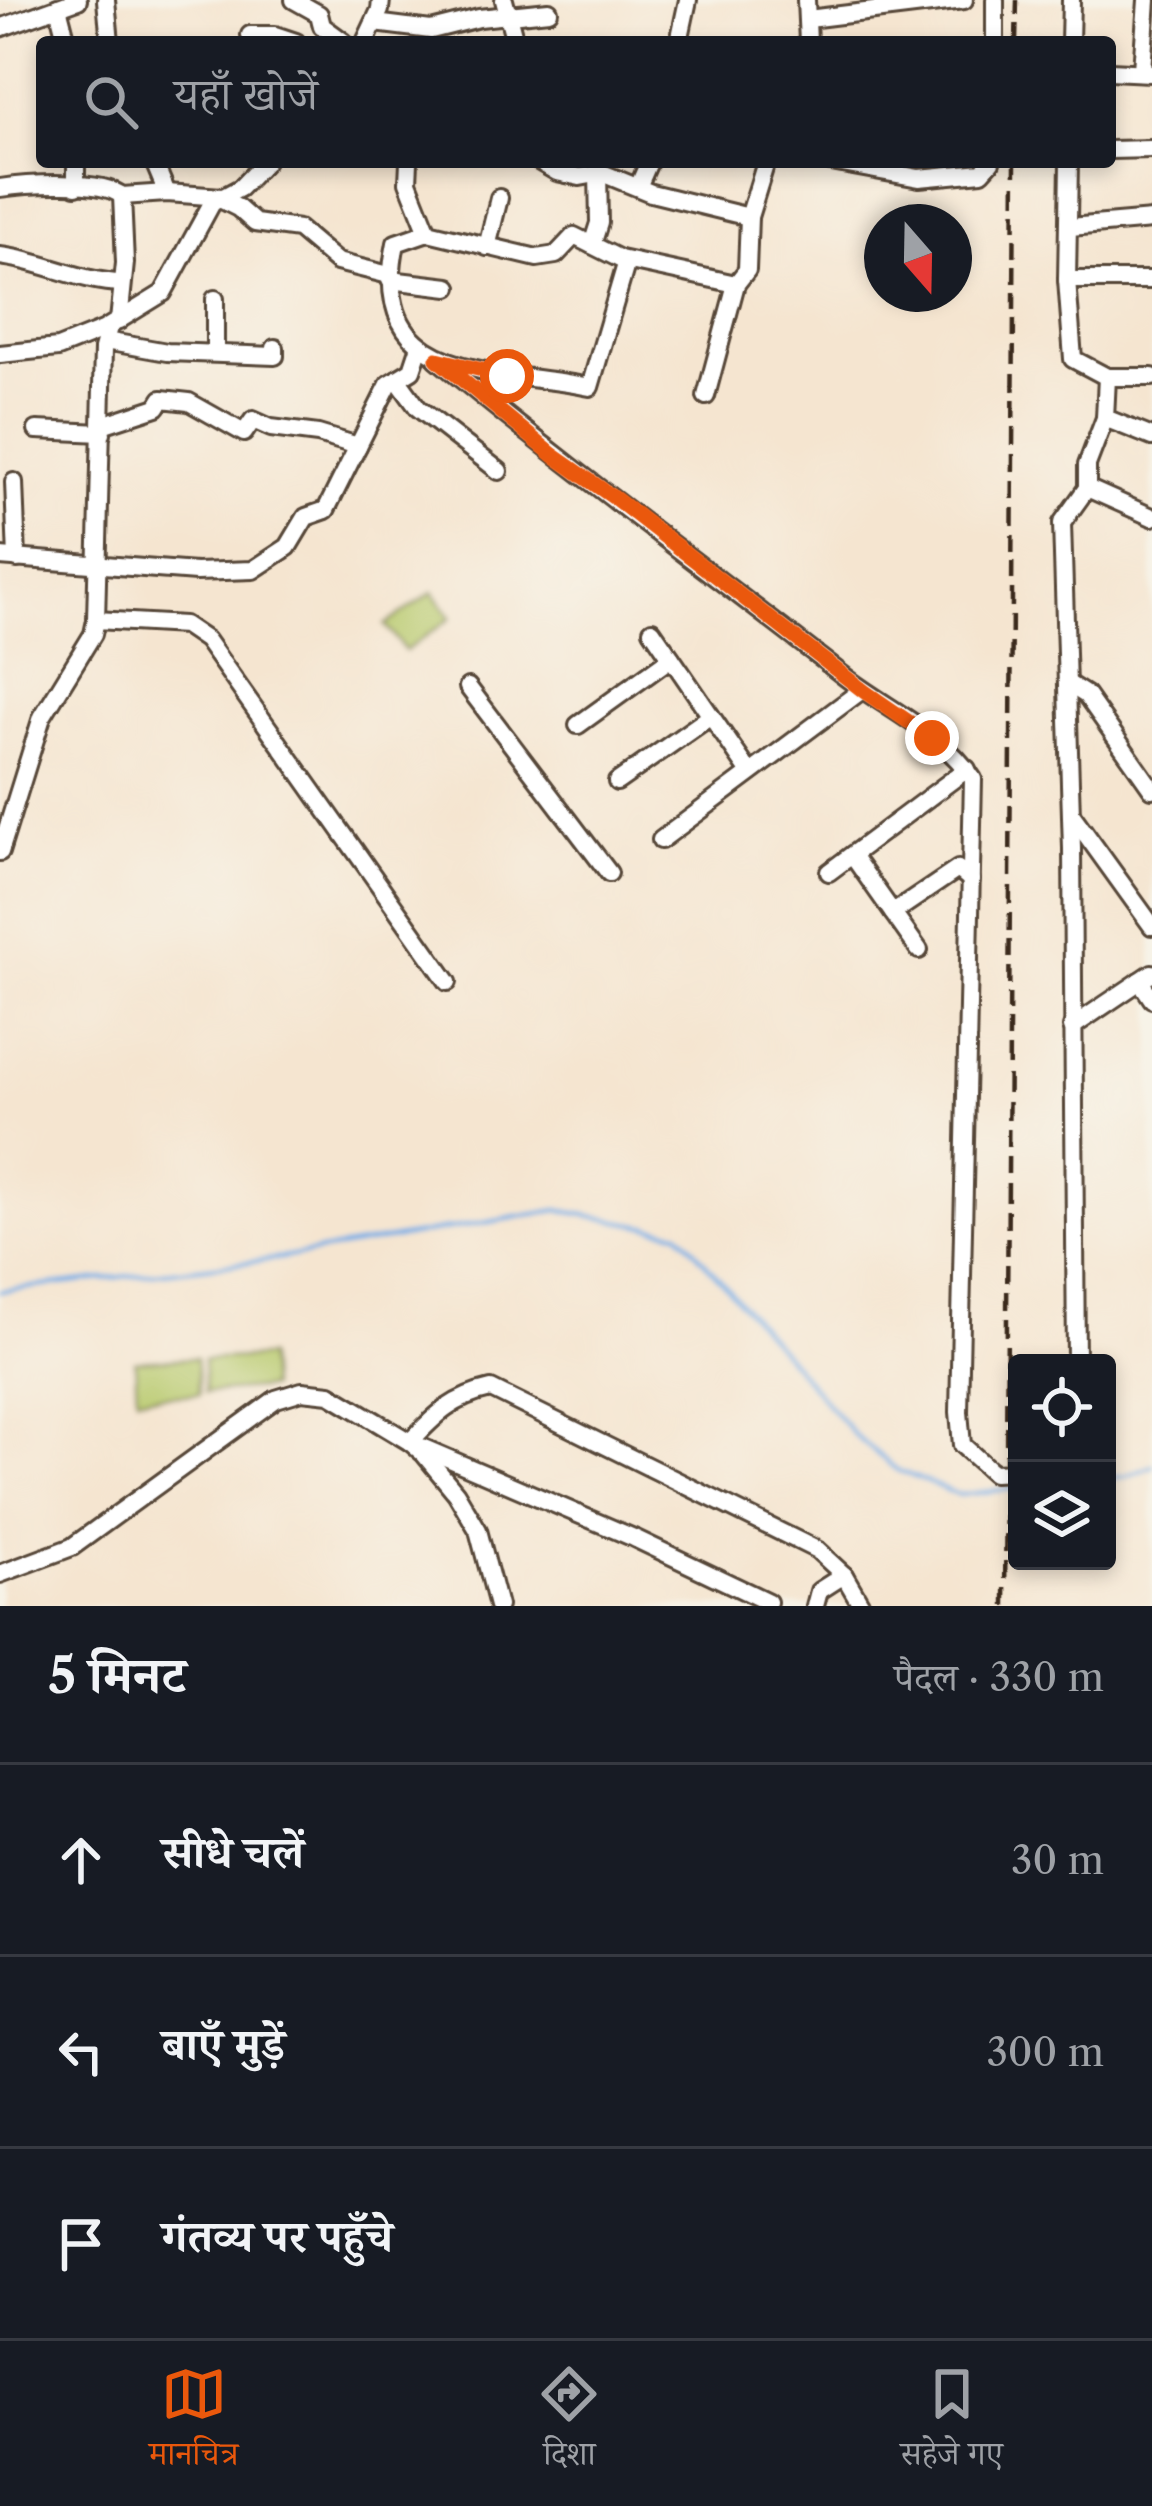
<!DOCTYPE html>
<html lang="hi">
<head>
<meta charset="utf-8">
<style>
  body { margin:0; font-family:"Libre Caslon Text","Noto Serif Devanagari",serif; background:#242831; color:#f1f3f6 }
  .controls { position:absolute; right:36px; bottom:36px; display:grid; overflow:hidden; border-radius:12px; box-shadow:0 6px 18px #0003 }
  .controls button { width:108px; height:108px; display:grid; place-items:center; padding:0; border:0; border-bottom:3px solid #363941; background:#171b24; color:#f1f3f6; font:60px sans-serif }
  .compass { position:absolute; left:864px; top:204px; width:108px; height:108px; border-radius:50%; background:#171b24; box-shadow:0 6px 18px #0003; rotate:160deg }
  .stop { position:absolute; width:36px; height:36px; margin:-27px; border:9px solid #ea580c; border-radius:50%; background:#fff }
  .stop.end { background:#ea580c; border-color:#fff; box-shadow:0 3px 12px #0008 }
  .list { margin:0; padding:0; list-style:none }
  h2 { display:flex; justify-content:space-between; align-items:center; height:156px; margin:0; padding:0 48px; font-size:51px }
  h2 small { font-size:39px; font-weight:400; color:#9ea1a6 }
  .list li { display:grid; grid-template-columns:78px 1fr auto; gap:36px; align-items:center; box-sizing:border-box; height:192px; padding:0 48px; border-top:3px solid #363941 }
  .list b { display:block; font-size:45px; white-space:nowrap }
  .list em { font-size:39px; font-style:normal; color:#9ea1a6 }
  .icon { flex:none; width:66px; height:66px; fill:none; stroke:currentColor; stroke-width:2; stroke-linecap:round; stroke-linejoin:round }
  .map { position:relative; flex:none; width:1152px; height:1606px; overflow:hidden }
  .search { position:absolute; background:#171b24; box-shadow:0 6px 18px #0003; left:36px; right:36px; top:36px; height:132px; display:flex; align-items:center; gap:30px; box-sizing:border-box; padding:0 42px; border-radius:12px; color:#9ea1a6; font-size:45px }
  .sheet { height:732px; background:#171b24 }
  nav { display:flex; justify-content:space-around; align-items:center; box-sizing:border-box; height:168px; border-top:3px solid #363941; background:#171b24; font-size:33px; color:#9ea1a6 }
  nav a { display:grid; justify-items:center; gap:6px }
  nav .on { color:#ea580c }
  .map>svg:first-child { display:block }
  .green { fill:#b7c96c; stroke:#797a45; stroke-width:3 }
  .lines { fill:none; stroke-linecap:round; stroke-linejoin:round }
  .stream { stroke:#77aee6; stroke-width:4.5 }
  .minor-casing { stroke:#574639; stroke-width:22 }
  .minor { stroke:#fff; stroke-width:16 }
  .rail { stroke:#3b2a1e; stroke-width:4.5; stroke-dasharray:18 9; stroke-linecap:butt }
  .route { stroke:#ea580c; stroke-width:15 }
</style>
</head>
<body>
<div class="map">
<svg width="1152" height="1606" viewBox="0 0 1152 1606">
  <rect width="100%" height="100%" fill="#f7f3e8"/>
  <filter id="ink" filterUnits="userSpaceOnUse"><feTurbulence type="fractalNoise" baseFrequency=".00833" numOctaves="2"/><feDisplacementMap in="SourceGraphic" scale="24" xChannelSelector="R" yChannelSelector="G"/><feConvolveMatrix kernelMatrix="1 2 1 2 8 2 1 2 1" color-interpolation-filters="sRGB"/></filter>
  <filter id="wash" filterUnits="userSpaceOnUse"><feTurbulence type="fractalNoise" baseFrequency=".004" numOctaves="4" result="noise"/><feDisplacementMap in="SourceGraphic" scale="48" xChannelSelector="R" yChannelSelector="G"/><feGaussianBlur stdDeviation="2.7" result="paint"/><feColorMatrix in="noise" values="0 0 0 0 0 0 0 0 0 0 0 0 0 0 0 0 0 1.4 0 .05"/><feComposite in="paint" operator="in"/></filter>
  <g filter="url(#wash)">
    <rect width="100%" height="100%" fill="#f5e5d0"/>
    <!-- green -->
    <g class="green">
      <path d="M 433,592 L 451,618 L 405,651 L 385,625 Z"/>
      <path d="M 267,1357 L 269,1388 L 205,1393 L 203,1360 Z"/>
      <path d="M 196,1358 L 199,1394 L 137,1397 L 135,1361 Z"/>
    </g>
    <g class="lines">
      <!-- stream -->
      <g class="stream">
        <path d="M 0,1291 L 275,1259 L 558,1210 L 679,1232 L 855,1436 L 897,1470 L 959,1495 L 1017,1488"/>
        <path d="M 1107,1478 L 1128,1476 L 1152,1466"/>
      </g>
    </g>
  </g>
  <g filter="url(#ink)">
    <g class="lines">
      <!-- minor casing -->
      <g class="minor-casing">
        <g id="minor">
          <path d="M 106,0 L 110,42"/>
          <path d="M 294,0 L 319,14 L 322,26 L 344,42"/>
          <path d="M 504,0 L 515,42"/>
          <path d="M 806,0 L 808,42"/>
          <path d="M 58,7 L 67,42"/>
          <path d="M 808,19 L 964,0"/>
          <path d="M 375,23 L 431,30 L 479,18 L 549,11"/>
          <path d="M 0,28 L 78,0"/>
          <path d="M 252,42 L 250,35 L 275,35 L 296,42"/>
          <path d="M 365,42 L 380,10 L 381,0"/>
          <path d="M 679,42 L 688,0"/>
          <path d="M 995,42 L 995,0"/>
          <path d="M 1070,42 L 1071,0"/>
          <path d="M 1142,70 L 1147,0"/>
          <path d="M 1110,71 L 1151,73"/>
          <path d="M 1110,150 L 1152,149"/>
          <path d="M 76,162 L 76,186"/>
          <path d="M 154,162 L 167,193"/>
          <path d="M 409,162 L 408,182 L 428,232 L 537,258 L 556,255 L 574,236 L 620,259 L 736,284 L 747,270 L 749,217 L 766,162"/>
          <path d="M 540,162 L 557,172 L 580,177 L 602,173 L 651,193 L 749,217"/>
          <path d="M 831,162 L 919,178 L 982,172 L 991,162"/>
          <path d="M 1069,162 L 1067,280 L 1073,359 L 1107,377 L 1152,377"/>
          <path d="M 638,187 L 649,162"/>
          <path d="M 0,188 C 26,184 103,179 122,196 L 167,193 L 222,197"/>
          <path d="M 220,199 L 238,208 L 255,223 L 298,229 L 337,262 L 389,275"/>
          <path d="M 1070,227 L 1152,220"/>
          <path d="M 428,232 L 396,243 C 366,383 498,368 590,387 L 627,261"/>
          <path d="M 592,245 L 599,223 L 598,173"/>
          <path d="M 487,247 L 499,198"/>
          <path d="M 0,256 C 43,261 80,282 122,283"/>
          <path d="M 390,280 L 449,287"/>
          <path d="M 1067,280 L 1152,280"/>
          <path d="M 215,299 L 215,353"/>
          <path d="M 119,321 L 125,263 L 122,196"/>
          <path d="M 105,341 L 167,352 L 275,356 L 275,348"/>
          <path d="M 0,354 L 58,348 L 103,330 L 163,293 L 212,203 L 240,188 L 265,162"/>
          <path d="M 437,359 C 569,469 708,570 844,676 C 885,708 944,734 973,779 L 959,1412 L 962,1445 L 993,1473 L 1017,1472"/>
          <path d="M 1107,377 L 1105,418 L 1087,465 L 1087,488 L 1152,517"/>
          <path d="M 397,379 L 418,408 L 499,471"/>
          <path d="M 706,396 L 736,284"/>
          <path d="M 1105,418 L 1152,437"/>
          <path d="M 102,425 L 157,407 L 162,399 L 189,402 L 244,433 L 253,420 L 271,428 L 318,434 L 358,446"/>
          <path d="M 37,430 L 102,433"/>
          <path d="M 14,482 L 17,559"/>
          <path d="M 0,557 L 196,572 L 253,570 L 288,547 L 306,517 L 326,510 L 389,384 L 412,370 L 420,346"/>
          <path d="M 96,620 L 184,625 L 206,640 L 448,982"/>
          <path d="M 652,630 L 750,773"/>
          <path d="M 1067,683 L 1086,695 L 1152,789"/>
          <path d="M 468,687 L 609,873"/>
          <path d="M 578,725 L 671,658"/>
          <path d="M 617,782 L 711,716"/>
          <path d="M 1072,815 L 1152,926"/>
          <path d="M 661,840 L 862,690"/>
          <path d="M 0,852 L 42,717 L 93,634 L 96,620 L 103,349 L 109,327"/>
          <path d="M 852,855 L 919,950"/>
          <path d="M 829,872 L 967,769"/>
          <path d="M 893,913 L 958,869 L 971,880"/>
          <path d="M 1140,981 L 1152,999"/>
          <path d="M 1072,1027 L 1152,973"/>
          <path d="M 1076,1363 L 1072,849 L 1062,523 L 1087,488"/>
          <path d="M 0,1574 L 72,1547 L 276,1399 L 302,1391 L 330,1394 L 410,1442 L 424,1454 L 456,1493 L 478,1530 L 498,1606"/>
          <path d="M 766,1606 L 768,1602 L 634,1538 L 410,1442 C 436,1414 454,1397 491,1389 L 817,1550 L 844,1575 L 862,1606"/>
          <path d="M 815,1606 L 819,1591 L 844,1575"/>
        </g>
      </g>
      <!-- minor -->
      <use href="#minor" class="minor"/>
      <!-- rail -->
      <g class="rail">
        <path d="M 1016,42 L 1017,0"/>
        <path d="M 1005,1606 L 1015,162"/>
      </g>
    </g>
  </g>
  <g class="lines" filter="url(#ink)">
    <!-- route -->
    <path class="route" d="M 507,376 L 437,359 L 553,455 L 616,499 L 865,692 L 932,738"/>
  </g>
</svg>
<div class="controls">
<button><svg class="icon" aria-label="locate" viewBox="0 0 24 24"><circle cx="12" cy="12" r="6"/><path d="M12 2v4M12 18v4M2 12h4M18 12h4"/></svg></button>
<button><svg class="icon" aria-label="layers" viewBox="0 0 24 24"><path d="M12 4l9 5-9 5-9-5zM3 14l9 5 9-5"/></svg></button>
</div>
<svg class="compass" viewBox="-18 -18 36 36"><path d="M0-13l5 13h-10z" fill="#e53935"/><path d="M0 13l5-13h-10z" fill="#9ea1a6"/></svg>
<div class="stop" style="left:507px;top:376px"></div>
<div class="stop end" style="left:932px;top:738px"></div>
<div class="search"><svg class="icon" aria-label="search" viewBox="0 0 24 24"><circle cx="10" cy="10" r="6"/><path d="M15 15l6 6"/></svg>यहाँ खोजें</div>
</div>
<section class="sheet">
<h2>5 मिनट<small>पैदल · 330 m</small></h2>
<ul class="list">
<li><svg class="icon" aria-label="ahead" viewBox="0 0 24 24"><path d="M12 20V5M6 11l6-6 6 6"/></svg><div><b>सीधे चलें</b></div><em>30 m</em></li>
<li><svg class="icon" aria-label="left" viewBox="0 0 24 24"><path d="M17 20v-9H6M10 6l-5 5 5 5"/></svg><div><b>बाएँ मुड़ें</b></div><em>300 m</em></li>
<li><svg class="icon" aria-label="arrive" viewBox="0 0 24 24"><path d="M6 21V4h12l-3 4 3 4H6"/></svg><div><b>गंतव्य पर पहुँचे</b></div></li>
</ul>
</section>
<nav>
<a class="on"><svg class="icon" aria-label="map" viewBox="0 0 24 24"><path d="M3 6l6-2 6 2 6-2v14l-6 2-6-2-6 2zM9 4v14M15 6v14"/></svg>मानचित्र</a>
<a><svg class="icon" aria-label="directions" viewBox="0 0 24 24"><path d="M12 3l9 9-9 9-9-9zM9 14v-3h6M13 9l2 2-2 2"/></svg>दिशा</a>
<a><svg class="icon" aria-label="saved" viewBox="0 0 24 24"><path d="M7 4h10v16l-5-4-5 4z"/></svg>सहेजे गए</a>
</nav>
</body>
</html>
